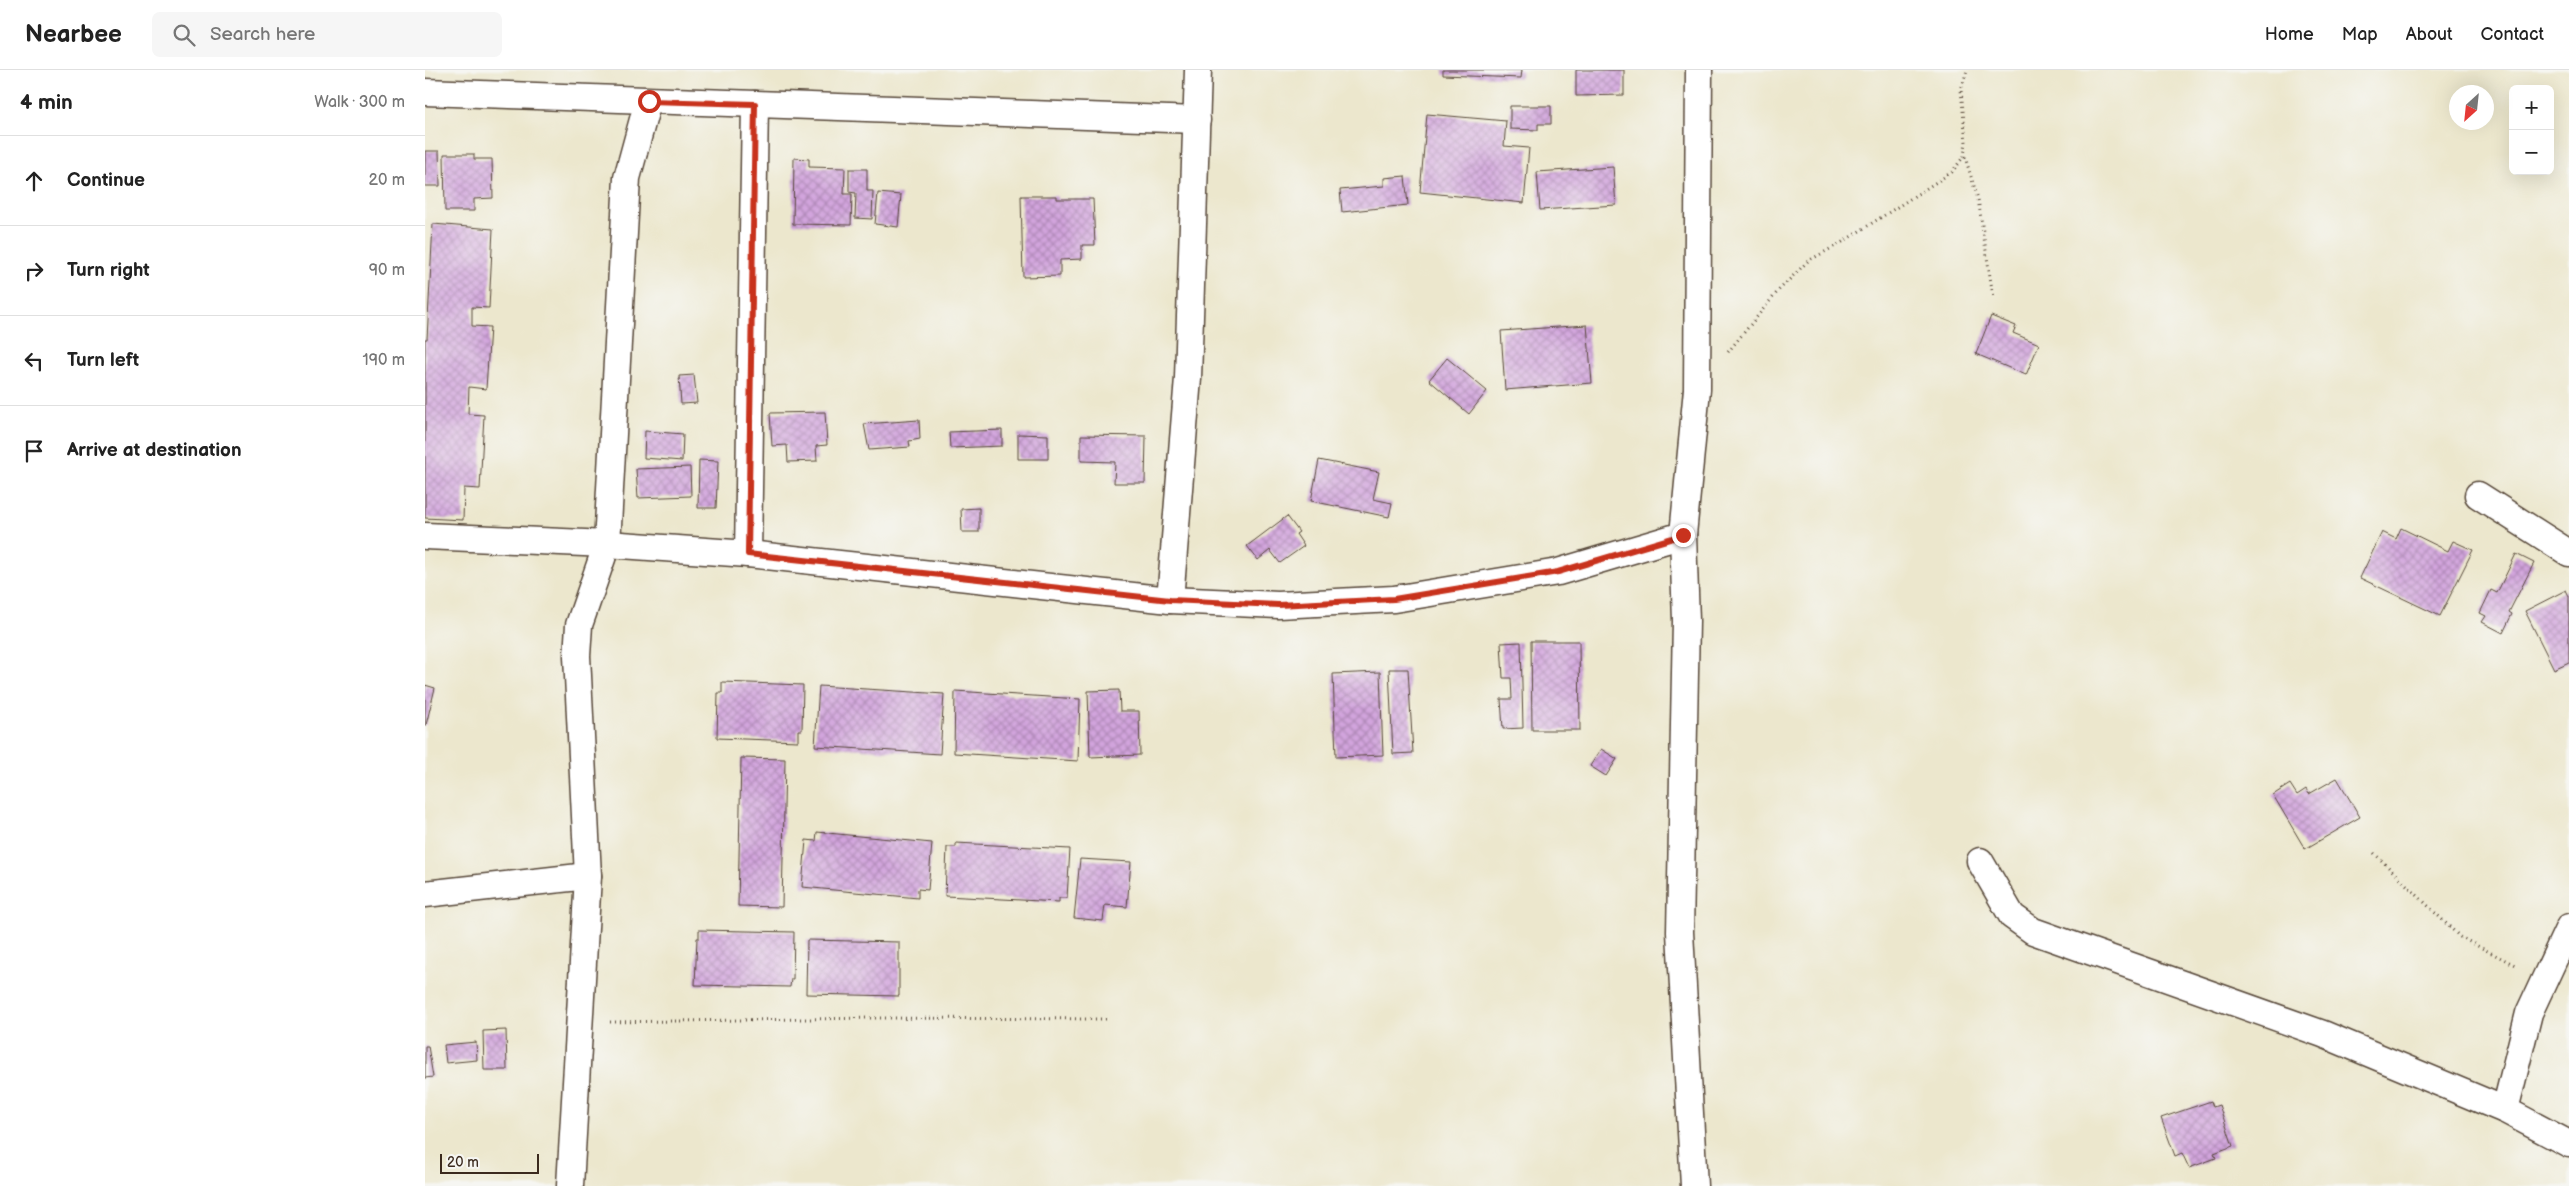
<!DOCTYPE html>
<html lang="en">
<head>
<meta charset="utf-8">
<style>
  body { margin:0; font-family:"Balsamiq Sans",sans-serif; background:#f6f6f6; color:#222 }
  .controls { position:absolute; right:15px; top:15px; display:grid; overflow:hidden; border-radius:8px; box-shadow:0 5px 20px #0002 }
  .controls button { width:45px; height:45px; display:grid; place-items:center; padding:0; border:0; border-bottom:1px solid #e0e0e0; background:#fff; color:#222; font:25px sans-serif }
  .compass { position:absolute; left:2024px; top:15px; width:45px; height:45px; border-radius:50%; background:#fff; box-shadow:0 5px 20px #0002; rotate:207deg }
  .scale { position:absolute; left:15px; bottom:12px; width:99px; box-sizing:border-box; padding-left:5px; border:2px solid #3b2a1e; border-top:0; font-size:14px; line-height:18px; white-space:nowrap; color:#3b2a1e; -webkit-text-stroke:4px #f6f6f2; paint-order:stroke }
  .stop { position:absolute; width:15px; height:15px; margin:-11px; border:4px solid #c8321e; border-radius:50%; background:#fff }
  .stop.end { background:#c8321e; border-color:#fff; box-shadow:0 1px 5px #0008 }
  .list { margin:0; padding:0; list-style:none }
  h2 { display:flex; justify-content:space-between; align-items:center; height:65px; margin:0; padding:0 20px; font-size:21px }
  h2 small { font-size:16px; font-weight:400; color:#767676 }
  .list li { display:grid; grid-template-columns:32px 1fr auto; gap:15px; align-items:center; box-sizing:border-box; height:90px; padding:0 20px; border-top:1px solid #e0e0e0 }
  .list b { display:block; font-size:19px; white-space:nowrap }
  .list em { font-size:16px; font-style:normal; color:#767676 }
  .icon { flex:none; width:28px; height:28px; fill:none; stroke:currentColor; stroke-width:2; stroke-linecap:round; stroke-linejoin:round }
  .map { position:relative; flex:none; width:2144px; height:1116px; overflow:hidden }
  header { display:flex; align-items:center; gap:30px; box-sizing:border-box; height:70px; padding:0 25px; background:#fff; border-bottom:1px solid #e0e0e0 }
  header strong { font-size:24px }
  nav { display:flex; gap:28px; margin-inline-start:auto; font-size:18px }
  .search { width:350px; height:45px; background:#f6f6f6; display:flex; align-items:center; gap:12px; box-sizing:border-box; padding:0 18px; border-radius:8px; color:#767676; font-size:19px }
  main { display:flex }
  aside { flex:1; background:#fff }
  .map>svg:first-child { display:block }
  .building { fill:url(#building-cross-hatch) }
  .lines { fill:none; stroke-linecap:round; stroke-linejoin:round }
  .minor-casing { stroke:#564638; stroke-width:29 }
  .path { stroke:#564638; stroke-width:3; stroke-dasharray:1 4; stroke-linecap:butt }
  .minor { stroke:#fff; stroke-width:26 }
  .route { stroke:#c8321e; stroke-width:6 }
</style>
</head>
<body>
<header>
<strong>Nearbee</strong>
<div class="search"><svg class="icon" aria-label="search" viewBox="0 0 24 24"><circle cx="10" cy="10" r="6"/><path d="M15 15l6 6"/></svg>Search here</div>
<nav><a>Home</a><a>Map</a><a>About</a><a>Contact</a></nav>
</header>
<main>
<aside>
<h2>4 min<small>Walk · 300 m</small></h2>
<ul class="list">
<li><svg class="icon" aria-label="ahead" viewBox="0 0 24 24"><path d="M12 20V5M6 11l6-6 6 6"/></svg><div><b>Continue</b></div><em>20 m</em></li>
<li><svg class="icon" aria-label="right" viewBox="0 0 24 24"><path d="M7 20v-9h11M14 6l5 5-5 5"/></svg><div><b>Turn right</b></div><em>90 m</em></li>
<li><svg class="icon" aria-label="left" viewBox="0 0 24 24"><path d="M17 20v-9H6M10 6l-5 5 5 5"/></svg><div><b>Turn left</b></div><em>190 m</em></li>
<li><svg class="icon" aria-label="arrive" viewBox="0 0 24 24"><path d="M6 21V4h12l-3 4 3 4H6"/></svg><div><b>Arrive at destination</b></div></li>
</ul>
</aside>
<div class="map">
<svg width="2144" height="1116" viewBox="0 0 2144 1116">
  <defs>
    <pattern id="building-cross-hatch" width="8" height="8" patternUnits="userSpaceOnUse" patternTransform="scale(1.25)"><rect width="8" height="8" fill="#d2a4dd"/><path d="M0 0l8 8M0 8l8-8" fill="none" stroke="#ac86b3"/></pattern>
  </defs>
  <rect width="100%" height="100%" fill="#f6f6f2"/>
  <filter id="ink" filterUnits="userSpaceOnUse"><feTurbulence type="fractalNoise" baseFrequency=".02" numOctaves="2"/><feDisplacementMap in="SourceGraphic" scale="10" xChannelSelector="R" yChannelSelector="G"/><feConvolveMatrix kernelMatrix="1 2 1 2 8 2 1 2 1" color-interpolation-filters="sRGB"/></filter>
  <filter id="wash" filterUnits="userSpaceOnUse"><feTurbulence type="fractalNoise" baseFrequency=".0096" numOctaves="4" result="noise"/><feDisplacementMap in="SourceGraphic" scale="20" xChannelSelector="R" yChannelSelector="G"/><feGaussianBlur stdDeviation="1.12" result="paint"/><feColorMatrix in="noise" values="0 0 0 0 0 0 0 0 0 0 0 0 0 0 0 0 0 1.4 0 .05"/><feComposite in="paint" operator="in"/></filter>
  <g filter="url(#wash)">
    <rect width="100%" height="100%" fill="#ece7cd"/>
    <g id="blocks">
      <!-- building -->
      <g class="building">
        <path d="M 1018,0 L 1097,0 L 1096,8 L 1018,5 Z"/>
        <path d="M 1151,0 L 1199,0 L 1199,25 L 1151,26 Z"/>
        <path d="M 1085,36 L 1126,36 L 1126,54 L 1113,54 L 1113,60 L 1085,59 Z"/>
        <path d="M 1002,44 L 1081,51 L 1079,76 L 1104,78 L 1099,133 L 995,122 Z"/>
        <path d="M 0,81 L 14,81 L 15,116 L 0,116 Z"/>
        <path d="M 19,84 L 49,84 L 49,89 L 67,89 L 68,128 L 49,129 L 49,141 L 20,141 Z"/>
        <path d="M 369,88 L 384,89 L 384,97 L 420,98 L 419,124 L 427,124 L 426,155 L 368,154 Z"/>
        <path d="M 1188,97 L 1191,135 L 1115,140 L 1112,102 Z"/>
        <path d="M 424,99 L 442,99 L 442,121 L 448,121 L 447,149 L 430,148 L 431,123 L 424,122 Z"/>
        <path d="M 980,106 L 983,135 L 917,142 L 915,120 L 959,116 L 959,108 Z"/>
        <path d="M 453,123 L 476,125 L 473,157 L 450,154 Z"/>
        <path d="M 596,126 L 632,126 L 632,129 L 668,129 L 670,175 L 657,175 L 657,189 L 635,190 L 635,206 L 598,207 Z"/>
        <path d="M 8,154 L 68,159 L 64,238 L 47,237 L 47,256 L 65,257 L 61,319 L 44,317 L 43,344 L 59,345 L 55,419 L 39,418 L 38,450 L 0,448 L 0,269 L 2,269 Z"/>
        <path d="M 1566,246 L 1591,256 L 1588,263 L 1614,274 L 1601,305 L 1551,284 Z"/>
        <path d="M 1162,255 L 1167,313 L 1080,320 L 1076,261 Z"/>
        <path d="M 1022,288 L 1062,321 L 1044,344 L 1004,310 Z"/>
        <path d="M 269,305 L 272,333 L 256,334 L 254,306 Z"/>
        <path d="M 400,342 L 402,375 L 391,376 L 392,391 L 363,392 L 362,375 L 347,376 L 345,343 Z"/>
        <path d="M 494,350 L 495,369 L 484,371 L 485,377 L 444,380 L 439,354 Z"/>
        <path d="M 577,360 L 577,376 L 525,378 L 524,362 Z"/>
        <path d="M 220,361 L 258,364 L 257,391 L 219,388 Z"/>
        <path d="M 593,364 L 623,365 L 623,389 L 593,389 Z"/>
        <path d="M 656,365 L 721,366 L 720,413 L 689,413 L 690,392 L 656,391 Z"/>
        <path d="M 274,390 L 293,391 L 291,438 L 273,438 Z"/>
        <path d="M 894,390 L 954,402 L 948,429 L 967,433 L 964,447 L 886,431 Z"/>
        <path d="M 265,397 L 266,426 L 213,428 L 211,399 Z"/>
        <path d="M 554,438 L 554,462 L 537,462 L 536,439 Z"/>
        <path d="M 862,446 L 874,462 L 871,464 L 879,476 L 855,493 L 845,480 L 833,490 L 822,476 Z"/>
        <path d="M 1976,458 L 2023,481 L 2028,471 L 2048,480 L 2015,546 L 1935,508 L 1957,462 L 1971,469 Z"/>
        <path d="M 2091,484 L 2109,493 L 2084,542 L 2087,544 L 2078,563 L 2057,552 L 2061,546 L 2055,543 L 2066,520 L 2072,523 Z"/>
        <path d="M 2141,520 L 2144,526 L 2144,592 L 2129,599 L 2100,541 Z"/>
        <path d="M 1106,571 L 1154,571 L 1155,660 L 1107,660 Z"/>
        <path d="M 1096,572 L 1098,658 L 1078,659 L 1076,629 L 1087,629 L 1086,608 L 1078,608 L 1076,573 Z"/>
        <path d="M 964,599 L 983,599 L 988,683 L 968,684 Z"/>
        <path d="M 955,602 L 958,685 L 911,687 L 908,604 Z"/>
        <path d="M 297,612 L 378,615 L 377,660 L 373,660 L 373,671 L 292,668 L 293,623 L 297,623 Z"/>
        <path d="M 0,615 L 10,618 L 1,655 L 0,655 Z"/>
        <path d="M 394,616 L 519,624 L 515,684 L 390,676 Z"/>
        <path d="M 694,620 L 695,641 L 714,641 L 715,685 L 665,687 L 663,621 Z"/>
        <path d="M 530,621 L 655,629 L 653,691 L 529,683 Z"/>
        <path d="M 1176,679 L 1192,689 L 1181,706 L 1165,696 Z"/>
        <path d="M 316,688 L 360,689 L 357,837 L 313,836 Z"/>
        <path d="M 1912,708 L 1935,747 L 1880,779 L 1848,725 L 1865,714 L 1872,725 L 1881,719 L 1884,724 Z"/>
        <path d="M 392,762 L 507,773 L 503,820 L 493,819 L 493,828 L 377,817 L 381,770 L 391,771 Z"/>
        <path d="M 531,773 L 645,779 L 642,828 L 634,828 L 634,832 L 520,826 L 522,777 L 531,777 Z"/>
        <path d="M 655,789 L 706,792 L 702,837 L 680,835 L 678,851 L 649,848 Z"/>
        <path d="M 274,860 L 369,862 L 368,909 L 366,909 L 365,917 L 270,915 L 272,868 L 274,868 Z"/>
        <path d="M 382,870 L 474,872 L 474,926 L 381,924 Z"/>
        <path d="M 81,960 L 82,1000 L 59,1000 L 58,961 Z"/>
        <path d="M 51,972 L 52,990 L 21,993 L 19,975 Z"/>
        <path d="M 0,976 L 3,976 L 8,1007 L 0,1008 Z"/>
        <path d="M 1786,1031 L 1788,1037 L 1794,1035 L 1808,1076 L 1789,1083 L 1791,1088 L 1764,1098 L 1757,1083 L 1750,1086 L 1736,1048 Z"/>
      </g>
    </g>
  </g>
  <g filter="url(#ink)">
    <use href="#blocks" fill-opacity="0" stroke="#564638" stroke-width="1"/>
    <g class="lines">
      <!-- minor casing -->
      <g class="minor-casing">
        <g id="minor">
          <path d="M 0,22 L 772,50"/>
          <path d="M 2053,425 L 2144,483"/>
          <path d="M 0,466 L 182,474 L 323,484 L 745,530 L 853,535 L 969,529 L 1133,502 L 1258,465"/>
          <path d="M 323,484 L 330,34"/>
          <path d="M 745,530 L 763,308 L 773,0"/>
          <path d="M 1555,791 L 1587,846 L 1608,861 L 1898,964 L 2080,1040 L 2144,1074"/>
          <path d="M 0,824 L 163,806"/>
          <path d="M 2080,1040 L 2104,943 L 2144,857"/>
          <path d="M 145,1116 L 163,806 L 152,586 L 154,555 L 182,474 L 202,108 L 223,31"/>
          <path d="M 1269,1116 L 1255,862 L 1261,551 L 1258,465 L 1272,319 L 1274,0"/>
        </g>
      </g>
      <!-- path -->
      <g class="path">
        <path d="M 1540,87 L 1553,129 L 1568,226"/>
        <path d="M 1303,282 L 1354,220 L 1383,191 L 1416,173 L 1527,102 L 1539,86 L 1541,72 L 1536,20 L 1542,0"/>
        <path d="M 1949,783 L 2035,867 L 2092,896"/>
        <path d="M 185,952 L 446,948 L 683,949"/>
      </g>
      <!-- minor -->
      <use href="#minor" class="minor"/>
    </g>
  </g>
  <g class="lines" filter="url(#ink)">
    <!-- route -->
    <path class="route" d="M 224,31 L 330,34 L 323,484 L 745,530 L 853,535 L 969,529 L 1133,502 L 1258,465"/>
  </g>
</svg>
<div class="controls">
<button>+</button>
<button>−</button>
</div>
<svg class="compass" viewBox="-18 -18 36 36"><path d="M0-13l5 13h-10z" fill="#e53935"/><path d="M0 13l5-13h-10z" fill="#767676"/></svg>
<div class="scale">20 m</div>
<div class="stop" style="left:224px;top:31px"></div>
<div class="stop end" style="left:1258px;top:465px"></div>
</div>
</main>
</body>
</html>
